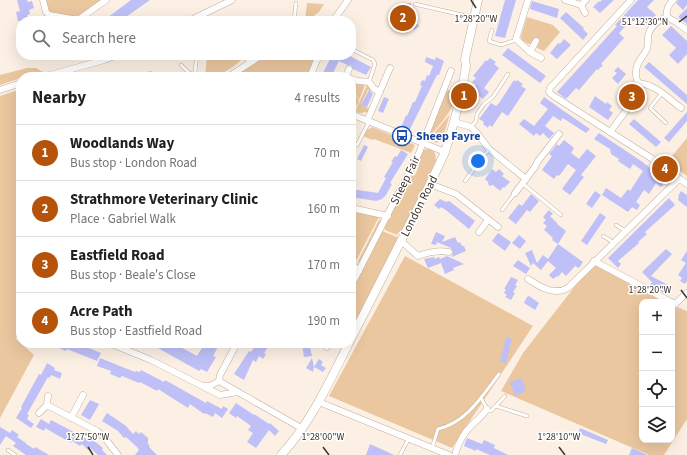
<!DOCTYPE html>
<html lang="en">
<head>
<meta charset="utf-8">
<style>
  body { margin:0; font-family:"Source Sans 3",sans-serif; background:#f6f6f6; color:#202124 }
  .controls { position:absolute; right:12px; bottom:12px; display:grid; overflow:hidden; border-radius:8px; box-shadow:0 4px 16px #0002 }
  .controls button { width:36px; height:36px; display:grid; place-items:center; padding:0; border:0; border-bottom:1px solid #e0e0e0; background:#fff; color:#202124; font:20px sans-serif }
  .you { position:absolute; left:478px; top:161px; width:14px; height:14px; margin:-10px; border:3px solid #fff; border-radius:50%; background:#1a73e8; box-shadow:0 0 0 6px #1a73e833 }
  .badge { display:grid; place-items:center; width:26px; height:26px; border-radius:50%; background:#b45309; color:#fff; font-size:13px; font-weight:700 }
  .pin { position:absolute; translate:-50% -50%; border:2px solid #fff; box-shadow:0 1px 4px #0006 }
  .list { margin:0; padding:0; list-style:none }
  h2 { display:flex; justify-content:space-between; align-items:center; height:52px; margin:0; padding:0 16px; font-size:17px }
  h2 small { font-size:13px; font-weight:400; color:#757577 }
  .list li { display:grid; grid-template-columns:26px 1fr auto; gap:12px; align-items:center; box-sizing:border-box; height:56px; padding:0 16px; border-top:1px solid #e0e0e0 }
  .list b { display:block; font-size:15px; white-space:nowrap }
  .list p { margin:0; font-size:13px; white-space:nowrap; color:#757577 }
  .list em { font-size:13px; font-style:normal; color:#757577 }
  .icon { flex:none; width:22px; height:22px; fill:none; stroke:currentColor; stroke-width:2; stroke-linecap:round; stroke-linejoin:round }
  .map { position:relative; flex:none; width:687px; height:455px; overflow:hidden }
  .search { position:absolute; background:#fff; box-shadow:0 4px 16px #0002; left:16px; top:16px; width:340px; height:44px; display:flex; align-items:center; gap:10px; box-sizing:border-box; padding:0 14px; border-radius:16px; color:#757577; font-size:15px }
  .panel { position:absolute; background:#fff; box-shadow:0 4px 16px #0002; left:16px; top:72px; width:340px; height:276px; border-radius:16px }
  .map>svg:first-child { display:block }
  .green { fill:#ebc7a0 }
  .building { fill:#bfc0f8 }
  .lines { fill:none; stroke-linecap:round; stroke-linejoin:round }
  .lane-casing { stroke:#c2af9b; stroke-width:4 }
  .street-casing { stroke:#c2af9b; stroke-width:7 }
  .secondary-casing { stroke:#c2af9b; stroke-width:9 }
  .lane { stroke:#fff; stroke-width:3 }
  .street { stroke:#fff; stroke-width:6 }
  .secondary { stroke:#fff; stroke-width:8 }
  .ticks { fill:none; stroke:#3c352c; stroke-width:1.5 }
  .labels { text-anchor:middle; stroke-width:3; stroke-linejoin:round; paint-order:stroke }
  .transit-label { font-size:12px; font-weight:bold; fill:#164399; stroke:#fff; text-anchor:start }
  .street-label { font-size:12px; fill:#3c352c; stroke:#fff }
  .ticks-label { font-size:10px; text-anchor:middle; fill:#3c352c; stroke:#fff; stroke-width:3; stroke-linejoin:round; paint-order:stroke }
</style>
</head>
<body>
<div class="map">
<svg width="687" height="455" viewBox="0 0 687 455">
  <rect width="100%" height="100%" fill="#fcf0e4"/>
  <!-- green -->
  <g class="green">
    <path d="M 46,0 L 102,0 L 77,18 L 49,13 Z"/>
    <path d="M 307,3 L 324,4 L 319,12 L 307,21 L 305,21 Z"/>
    <path d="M 527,17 L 553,25 L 560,32 L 544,51 L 537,48 L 539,41 L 528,44 L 522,40 L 521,36 Z"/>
    <path d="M 207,55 L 240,55 L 241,60 C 232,69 218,77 205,77 Z"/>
    <path d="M 267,55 L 317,55 L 307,77 L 236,77 L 241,71 Z"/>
    <path d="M 27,68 L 36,68 L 43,72 L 26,77 L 21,77 L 21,78 L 0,85 L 0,75 Z"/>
    <path d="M 351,81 L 358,84 L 365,85 L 359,100 L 351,84 Z"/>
    <path d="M 367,85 L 372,88 L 373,92 L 368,90 L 361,104 L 370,109 L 367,113 L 366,112 L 361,113 L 355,112 Z"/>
    <path d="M 351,86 L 359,101 L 354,111 L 351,110 Z"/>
    <path d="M 21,89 L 21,324 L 16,339 L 34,355 L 0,418 L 0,96 Z"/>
    <path d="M 450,90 C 464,100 439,125 432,134 L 428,136 L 446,91 Z"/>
    <path d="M 450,114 L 443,137 L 437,143 L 431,141 L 430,138 Z"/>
    <path d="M 372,127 L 415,145 L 411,153 L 374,139 L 372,140 L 363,136 L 367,130 Z"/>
    <path d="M 687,138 L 687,176 L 667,162 Z"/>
    <path d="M 427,149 C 435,149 436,154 436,161 L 402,233 L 399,232 L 397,235 L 385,230 L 384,227 L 411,176 L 415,175 L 419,166 L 417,163 L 423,150 Z"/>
    <path d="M 353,212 L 379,217 L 355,263 L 351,260 L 351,213 Z"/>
    <path d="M 380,218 L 381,223 L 361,261 L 357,263 Z"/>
    <path d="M 382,231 L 397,237 L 399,240 L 351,333 L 351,291 Z"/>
    <path d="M 405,256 L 533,326 L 452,448 L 329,396 Z"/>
    <path d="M 596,265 L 667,302 L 642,302 L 642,440 L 672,440 L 672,305 L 687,311 L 687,419 L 664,455 L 649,455 L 501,391 L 523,353 L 579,281 Z"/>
  </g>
  <!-- building -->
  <g class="building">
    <path d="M 17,0 L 27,0 L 28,2 L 32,1 L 34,8 L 29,10 L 30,14 L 27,15 L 32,21 L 18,21 L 16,12 L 20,11 Z"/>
    <path d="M 131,0 L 150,0 L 120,21 L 103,21 Z"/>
    <path d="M 505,0 L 516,0 L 505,38 L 495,36 Z"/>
    <path d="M 602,0 L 614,0 L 600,13 L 593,7 L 599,1 L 600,2 Z"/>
    <path d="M 638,0 L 654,0 L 647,7 L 656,15 L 645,27 L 634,17 L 619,33 L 624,38 L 601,64 L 603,65 L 598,70 L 597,69 L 579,90 L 576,88 L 566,99 L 562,96 L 557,92 L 617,26 L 615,25 Z"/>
    <path d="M 678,0 L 687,0 L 687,5 L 683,10 L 676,3 Z"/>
    <path d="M 532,1 L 559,9 L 557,18 L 530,9 Z"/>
    <path d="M 405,3 L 411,3 L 411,7 L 414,7 L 415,21 L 419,26 L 414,30 L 406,21 L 391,22 L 392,8 L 405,7 Z"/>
    <path d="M 687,8 L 687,24 L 678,17 Z"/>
    <path d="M 566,12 L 584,28 L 583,29 L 588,34 L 583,40 L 560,18 Z"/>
    <path d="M 671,26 L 687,41 L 687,54 L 678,64 L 669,55 L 676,48 L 662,35 Z"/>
    <path d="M 564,39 L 571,45 L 557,59 L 550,53 L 558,43 L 560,44 Z"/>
    <path d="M 508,48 L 546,76 L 540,83 L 502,55 Z"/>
    <path d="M 332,55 L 348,55 L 371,67 L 366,75 L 353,69 L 351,65 L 347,65 L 339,61 L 331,77 L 321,77 Z"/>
    <path d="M 426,57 L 435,60 L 436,57 L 444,61 L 439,75 L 437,75 L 409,131 L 401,128 L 406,115 L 407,116 L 413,102 L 415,102 L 422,86 L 420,85 L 422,80 L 425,81 L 427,75 L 429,76 L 433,66 L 425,62 Z"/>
    <path d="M 490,58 L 496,62 L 494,64 L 499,68 L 484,88 L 489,92 L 483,99 L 471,90 L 476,85 L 472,82 L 476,78 L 473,76 L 486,60 L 487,61 Z"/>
    <path d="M 649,62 L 687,95 L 687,104 L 644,67 Z"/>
    <path d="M 618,67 L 626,74 L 618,84 L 612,78 L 617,73 L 614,71 Z"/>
    <path d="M 514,80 L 516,82 L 517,80 L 523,84 L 521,86 L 526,89 L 508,116 L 502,112 L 492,127 L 489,125 L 488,128 L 483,124 L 484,122 L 479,119 L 491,103 L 496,106 L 499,103 Z"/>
    <path d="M 369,90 L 373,94 L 367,107 L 361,105 Z"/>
    <path d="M 595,96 L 606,104 L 607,102 L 612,106 L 609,110 L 613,113 L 608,120 L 589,107 Z"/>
    <path d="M 384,97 L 389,99 L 383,113 L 378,111 Z"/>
    <path d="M 544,97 L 561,109 L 590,129 L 586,133 L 566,120 L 562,118 L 561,121 L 553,116 L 545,126 L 554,133 L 549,139 L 543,133 L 540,136 L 536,133 L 534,136 L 519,124 L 524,119 L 534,126 L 548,109 L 540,103 Z"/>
    <path d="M 687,112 L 687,121 L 669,142 L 664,138 Z"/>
    <path d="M 634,119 L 661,142 L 656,147 L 629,124 Z"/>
    <path d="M 599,133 L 641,161 L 666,180 L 661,187 L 656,183 L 649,194 L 644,190 L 636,202 L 640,205 L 637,210 L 632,207 L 628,212 L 602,195 L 606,188 L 621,198 L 628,189 L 630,191 L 643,171 L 633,164 L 630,169 L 618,161 L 619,159 L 611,154 L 610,149 L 594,139 Z"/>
    <path d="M 564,140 L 574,148 L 571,153 L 579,159 L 587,149 L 596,156 L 581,175 L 584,177 L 570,195 L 562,189 L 576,170 L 568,164 L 559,176 L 557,175 L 554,179 L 542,170 L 552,156 L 549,154 L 557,144 L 559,146 Z"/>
    <path d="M 364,145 L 368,147 L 361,161 L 357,159 Z"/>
    <path d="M 401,150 L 408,154 L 390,183 L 392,184 L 386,195 L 382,199 L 376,201 L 351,197 L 351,189 L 378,193 L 386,178 L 384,177 L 393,162 L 391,162 L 395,156 L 397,157 Z"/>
    <path d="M 492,169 L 496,172 L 499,169 L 504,174 L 502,176 L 510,182 L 504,188 L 503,187 L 500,191 L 493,185 L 489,186 L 488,182 L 485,179 Z"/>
    <path d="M 595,191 L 601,195 L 592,208 L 586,204 Z"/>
    <path d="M 681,191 L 687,195 L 687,207 L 678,200 L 679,194 Z"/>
    <path d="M 531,194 L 539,201 L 530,212 L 527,210 L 516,224 L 508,218 L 519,204 L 522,206 Z"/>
    <path d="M 669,198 L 675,205 L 645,232 L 647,234 L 638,242 L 639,243 L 618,261 L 621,264 L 618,268 L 608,258 Z"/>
    <path d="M 440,199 L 446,202 L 449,201 L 475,221 L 469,229 L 447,211 L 441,207 L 439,209 L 434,205 Z"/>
    <path d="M 549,210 L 553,214 L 550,216 L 557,223 L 557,224 L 566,231 L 558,244 L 552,240 L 553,238 L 544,230 L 547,226 L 543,223 L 546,220 L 543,217 Z"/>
    <path d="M 600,213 L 606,217 L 587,245 L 581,241 Z"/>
    <path d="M 436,232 L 445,236 L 442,242 L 455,237 L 458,243 L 460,242 L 462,246 L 464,246 L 466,251 L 452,257 L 453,252 L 451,248 L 437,242 L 436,245 L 431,244 Z"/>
    <path d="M 498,233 L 511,242 L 505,251 L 492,241 Z"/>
    <path d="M 519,235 L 526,241 L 520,249 L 512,243 Z"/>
    <path d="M 558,244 L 583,262 L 579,268 L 575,266 L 566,276 L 562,272 L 558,277 L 557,276 L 553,279 L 549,275 L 556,268 L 548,261 L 541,270 L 533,263 L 531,266 L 525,253 L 532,250 L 537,263 L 543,255 L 548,259 Z"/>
    <path d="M 666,249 L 672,254 L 651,276 L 668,285 L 667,288 L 668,289 L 666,294 L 650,285 L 652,282 L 642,272 Z"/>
    <path d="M 687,251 L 687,281 L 685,284 L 680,281 L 682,278 L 678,275 L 686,263 L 681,260 Z"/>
    <path d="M 447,256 L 464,264 L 453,268 L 454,270 L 445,274 L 441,263 L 428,268 L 424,259 L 434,257 L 435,259 L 439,257 L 440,259 Z"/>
    <path d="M 518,260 L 530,268 L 526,274 L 513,266 Z"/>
    <path d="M 511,277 L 518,280 L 515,285 L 517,286 L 513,292 L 515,293 L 511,300 L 505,297 L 507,295 L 504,293 L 506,289 L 504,289 Z"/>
    <path d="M 529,296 L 539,303 L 535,310 L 524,303 L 527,297 Z"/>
    <path d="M 506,337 L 512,339 L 506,363 L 500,362 Z"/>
    <path d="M 47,343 L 76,343 L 101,353 L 97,361 L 67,349 L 66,351 Z"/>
    <path d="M 149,343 L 168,343 L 171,345 L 173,343 L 197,356 L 205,343 L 220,343 L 213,356 L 216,357 L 207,372 L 201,369 L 199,371 Z"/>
    <path d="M 257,343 L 271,343 L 264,353 L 266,354 L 263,359 L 259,356 L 256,362 L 253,360 L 244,380 L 234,374 L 249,351 L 251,352 Z"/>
    <path d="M 309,343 L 312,356 L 304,357 L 302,344 Z"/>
    <path d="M 100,358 L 135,372 L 136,371 L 140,372 L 141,370 L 164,382 L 165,380 L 206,403 L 207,401 L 222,409 L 223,406 L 228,409 L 222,418 L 215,413 L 213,417 L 205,413 L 204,414 L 190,404 L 188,408 L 158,389 L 157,391 L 140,382 L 139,383 L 122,376 L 120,378 L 110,374 L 111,371 L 97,366 Z"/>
    <path d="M 312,358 L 314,367 L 319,359 L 323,362 L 321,365 L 326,368 L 323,372 L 314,367 L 313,372 L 306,368 Z"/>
    <path d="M 47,363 L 55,368 L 54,370 L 62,373 L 60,379 L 51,375 L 50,378 L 48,377 L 27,414 L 29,415 L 27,419 L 34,424 L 31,428 L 16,418 L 22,408 L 21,407 L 39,374 L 41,375 Z"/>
    <path d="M 522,378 L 526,391 L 515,396 L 510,382 Z"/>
    <path d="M 90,400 L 99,404 L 90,420 L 81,415 Z"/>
    <path d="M 236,403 L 254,415 L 254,414 L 269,424 L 270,423 L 279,431 L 275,436 L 269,430 L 256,448 L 247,442 L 253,433 L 248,430 L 251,426 L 237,416 L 236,418 L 229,413 Z"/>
    <path d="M 107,413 L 126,426 L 133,434 L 136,431 L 139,434 L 141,432 L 148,438 L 148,444 L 150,446 L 149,447 L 157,455 L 135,455 L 139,450 L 137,447 L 126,437 L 124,438 L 118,431 L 102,421 Z"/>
    <path d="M 41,419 L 49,424 L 51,420 L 87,439 L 89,437 L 103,448 L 102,450 L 107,455 L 98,455 L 90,448 L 88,450 L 82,444 L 80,446 L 72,441 L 71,443 L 45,428 L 44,431 L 36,427 Z"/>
    <path d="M 0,427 L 10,433 L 12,430 L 19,435 L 17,437 L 26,443 L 25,443 L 34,449 L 35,447 L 49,455 L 26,455 L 13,446 L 16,443 L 6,436 L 0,445 Z"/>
    <path d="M 580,428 L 608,440 L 606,444 L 578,433 Z"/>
    <path d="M 467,438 L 482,444 L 484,440 L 495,445 L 494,448 L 508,455 L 490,455 L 476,449 L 476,451 L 464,446 Z"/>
    <path d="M 370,444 L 394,455 L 366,455 Z"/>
    <path d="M 632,448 L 647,455 L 629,455 Z"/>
  </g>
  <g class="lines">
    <!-- lane casing -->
    <g class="lane-casing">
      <g id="lane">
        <path d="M 415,4 L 479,19"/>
        <path d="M 294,21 L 296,3"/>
        <path d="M 492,30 L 489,41 L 501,45 L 516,40"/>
        <path d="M 351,49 L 373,60 L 375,64 L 369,82"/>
        <path d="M 245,55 L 248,63"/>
        <path d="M 181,65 L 188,72 L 196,76"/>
        <path d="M 149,77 L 150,73"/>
        <path d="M 196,77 L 195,71 L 197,55"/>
        <path d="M 662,93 L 650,108 L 666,123"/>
        <path d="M 471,127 L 476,121 L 477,114 L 484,104 L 493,97 L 508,74"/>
        <path d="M 351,146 L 357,145 L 369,122"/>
        <path d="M 465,181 L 489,149"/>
        <path d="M 522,183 L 561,215"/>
        <path d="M 502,210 L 515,193"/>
        <path d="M 616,225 L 625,231"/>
        <path d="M 603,236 L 613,242"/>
        <path d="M 481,398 L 487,409"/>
        <path d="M 496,406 L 527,416"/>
        <path d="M 486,411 L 491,411 L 505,396"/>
        <path d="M 432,448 L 438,429 C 467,422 482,396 499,374"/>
        <path d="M 8,450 L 15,455"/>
        <path d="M 400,455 L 409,438"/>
      </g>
    </g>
    <!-- street casing -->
    <g class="street-casing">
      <g id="street">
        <path d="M 43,0 L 46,12 L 49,15 L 78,20 L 106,0"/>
        <path d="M 528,0 L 516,39 L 530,52 L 541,58"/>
        <path d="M 565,0 L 581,5 L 586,0"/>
        <path d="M 631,0 L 550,88 L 549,92 L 552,95 L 651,158 L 687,184"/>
        <path d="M 581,5 L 585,13"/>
        <path d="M 667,17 C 666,9 668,6 673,0"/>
        <path d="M 189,21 L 232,0"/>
        <path d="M 333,21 L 348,0"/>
        <path d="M 530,52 L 536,41"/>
        <path d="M 43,77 L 104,60 L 118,55"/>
        <path d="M 228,77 L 262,55"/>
        <path d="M 310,77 L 319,55"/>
        <path d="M 348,77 L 346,76 L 349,69"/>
        <path d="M 351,79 L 358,81 L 369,82 L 374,89 L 380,92"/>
        <path d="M 639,83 C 656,85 668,98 681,108"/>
        <path d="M 0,90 L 21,83"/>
        <path d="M 351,114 L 445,152"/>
        <path d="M 367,121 L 390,68"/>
        <path d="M 454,122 L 471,127 L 477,133 L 489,149 L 526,179"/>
        <path d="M 610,132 L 637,96 C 642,84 635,82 636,72 C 636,62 643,57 647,49 C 648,45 648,41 648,37 C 649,27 658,20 667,17 L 676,22 L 687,30"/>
        <path d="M 430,184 L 456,194 L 498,227"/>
        <path d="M 515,193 L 535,167 L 538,161 L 559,134"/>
        <path d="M 351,209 L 356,209 L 388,216"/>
        <path d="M 479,232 L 488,220"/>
        <path d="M 401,241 L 418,256 C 429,252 438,250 449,252"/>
        <path d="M 594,261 L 671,302"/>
        <path d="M 351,263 L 359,271"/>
        <path d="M 528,279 C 540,287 554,296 568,288 L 679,179"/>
        <path d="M 351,286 L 419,153 L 451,71"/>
        <path d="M 672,302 L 675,304 L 687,293"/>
        <path d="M 109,343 L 151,360 L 220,395 L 238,392 L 303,429"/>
        <path d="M 327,347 L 328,343"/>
        <path d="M 219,381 L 220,375 L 237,343"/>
        <path d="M 204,386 L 210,386 L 219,381 L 238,392"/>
        <path d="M 319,402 L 449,455"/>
        <path d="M 47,405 L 97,431 L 104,437 L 118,455"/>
        <path d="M 39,413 L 47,405 L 48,396"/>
        <path d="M 71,418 L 83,395"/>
        <path d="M 455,455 C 458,444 463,433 472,425 C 477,420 483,415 487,409"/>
      </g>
    </g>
    <!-- secondary casing -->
    <g class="secondary-casing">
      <g id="secondary">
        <path d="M 351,339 L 430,184 L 445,152 L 454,122 L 461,94 L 466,66 L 465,59 L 478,0"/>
        <path d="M 281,455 C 311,423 329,382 349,343"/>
      </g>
    </g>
    <!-- lane -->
    <use href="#lane" class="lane"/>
    <!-- street -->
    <use href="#street" class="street"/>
    <!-- secondary -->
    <use href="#secondary" class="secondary"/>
  </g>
  <!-- ticks -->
  <path class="ticks" d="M 471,0 L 476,8M 679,22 L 687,16M 681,290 L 687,298M 88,447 L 93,455M 323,447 L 329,455M 559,447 L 565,455"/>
  <!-- icons -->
  <defs>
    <g id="bus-ring" transform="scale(1)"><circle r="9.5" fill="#fff" stroke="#1a4fb4" stroke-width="1.5"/><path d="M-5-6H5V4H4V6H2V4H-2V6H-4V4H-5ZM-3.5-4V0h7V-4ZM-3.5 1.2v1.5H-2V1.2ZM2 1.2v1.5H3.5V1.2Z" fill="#1a4fb4"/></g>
  </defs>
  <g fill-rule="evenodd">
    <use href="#bus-ring" x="402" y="136"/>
  </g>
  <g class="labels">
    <!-- transit labels -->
    <g class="transit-label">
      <text x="416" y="140">Sheep Fayre</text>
    </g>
    <!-- street labels -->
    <g class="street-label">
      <text transform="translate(405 180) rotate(-64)" y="4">Sheep Fair</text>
      <text transform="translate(419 206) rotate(-63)" y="4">London Road</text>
    </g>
  </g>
  <g class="ticks-label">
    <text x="476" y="22">1°28'20"W</text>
    <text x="645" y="25">51°12'30"N</text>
    <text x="650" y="293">1°28'20"W</text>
    <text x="88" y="440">1°27'50"W</text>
    <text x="323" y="440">1°28'00"W</text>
    <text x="559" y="440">1°28'10"W</text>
  </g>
</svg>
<div class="controls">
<button>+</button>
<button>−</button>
<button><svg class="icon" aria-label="locate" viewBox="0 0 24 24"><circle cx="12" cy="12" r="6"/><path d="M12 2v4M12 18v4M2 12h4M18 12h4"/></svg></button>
<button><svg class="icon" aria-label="layers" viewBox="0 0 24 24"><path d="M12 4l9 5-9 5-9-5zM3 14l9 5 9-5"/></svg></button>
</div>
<div class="you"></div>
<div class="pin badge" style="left:464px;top:96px">1</div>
<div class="pin badge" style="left:403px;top:18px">2</div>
<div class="pin badge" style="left:632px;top:97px">3</div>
<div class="pin badge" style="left:665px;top:169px">4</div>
<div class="search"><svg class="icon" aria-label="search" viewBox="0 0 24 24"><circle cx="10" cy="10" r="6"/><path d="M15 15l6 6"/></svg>Search here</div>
<section class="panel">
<h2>Nearby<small>4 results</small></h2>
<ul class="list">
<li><span class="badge">1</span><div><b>Woodlands Way</b><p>Bus stop · London Road</p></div><em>70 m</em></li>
<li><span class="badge">2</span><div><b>Strathmore Veterinary Clinic</b><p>Place · Gabriel Walk</p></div><em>160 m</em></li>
<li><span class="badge">3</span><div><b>Eastfield Road</b><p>Bus stop · Beale's Close</p></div><em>170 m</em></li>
<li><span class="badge">4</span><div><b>Acre Path</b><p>Bus stop · Eastfield Road</p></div><em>190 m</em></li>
</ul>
</section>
</div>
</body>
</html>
